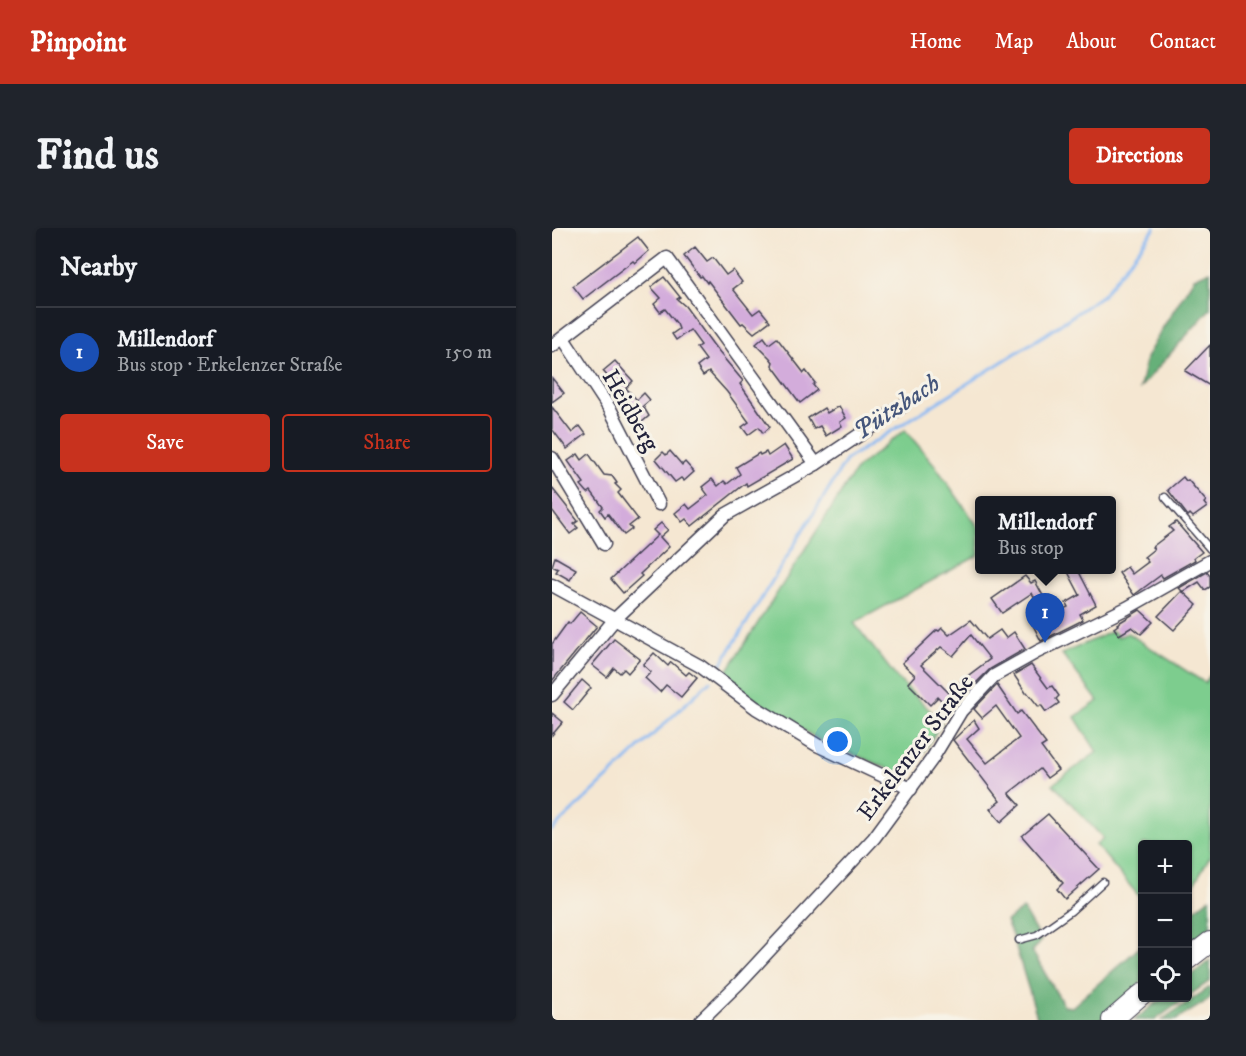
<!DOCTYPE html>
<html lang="en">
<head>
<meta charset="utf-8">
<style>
  body { margin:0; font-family:"IM FELL DW Pica",serif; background:#20242c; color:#f1f3f6 }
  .controls { position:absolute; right:18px; bottom:18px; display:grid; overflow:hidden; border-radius:6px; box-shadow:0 2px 4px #0004 }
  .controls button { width:54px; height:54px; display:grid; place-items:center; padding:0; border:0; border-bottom:2px solid #363941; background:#171b24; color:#f1f3f6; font:30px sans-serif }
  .you { position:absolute; left:286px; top:514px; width:21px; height:21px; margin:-15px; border:4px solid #fff; border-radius:50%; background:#1a73e8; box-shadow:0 0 0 9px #1a73e833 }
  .badge { display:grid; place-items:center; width:39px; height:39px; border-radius:50%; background:#c8321e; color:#fff; font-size:20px; font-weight:700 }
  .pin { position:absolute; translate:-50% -50px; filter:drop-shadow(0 2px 3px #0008) }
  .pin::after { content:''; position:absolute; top:32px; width:21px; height:18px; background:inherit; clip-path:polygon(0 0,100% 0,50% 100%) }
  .popup { position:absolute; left:423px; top:268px; width:141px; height:78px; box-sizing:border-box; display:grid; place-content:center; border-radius:6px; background:#171b24; filter:drop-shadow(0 2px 4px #0005); font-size:20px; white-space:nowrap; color:#9ea1a6 }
  .popup b { font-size:22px; color:#f1f3f6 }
  .popup::after { content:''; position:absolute; left:50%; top:100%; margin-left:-12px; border:12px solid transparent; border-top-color:#171b24 }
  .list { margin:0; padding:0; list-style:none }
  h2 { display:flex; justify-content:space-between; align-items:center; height:78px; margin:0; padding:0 24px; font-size:26px }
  h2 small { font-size:20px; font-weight:400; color:#9ea1a6 }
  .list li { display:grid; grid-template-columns:39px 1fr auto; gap:18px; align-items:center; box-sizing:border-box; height:90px; padding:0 24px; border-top:2px solid #363941 }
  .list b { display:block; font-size:22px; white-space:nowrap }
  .list p { margin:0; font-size:20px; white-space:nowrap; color:#9ea1a6 }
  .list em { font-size:20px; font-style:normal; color:#9ea1a6 }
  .actions { display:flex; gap:12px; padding:18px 24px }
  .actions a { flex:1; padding:14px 0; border:2px solid #c8321e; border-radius:6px; text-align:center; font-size:21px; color:#c8321e }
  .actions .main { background:#c8321e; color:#fff }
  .icon { flex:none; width:33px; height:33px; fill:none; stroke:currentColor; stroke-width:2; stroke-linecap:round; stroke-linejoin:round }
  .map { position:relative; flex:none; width:658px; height:792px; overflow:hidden; border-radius:6px }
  header { display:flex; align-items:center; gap:36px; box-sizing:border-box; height:84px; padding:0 30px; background:#c8321e; color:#fff }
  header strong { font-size:28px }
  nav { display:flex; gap:33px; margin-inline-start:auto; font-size:21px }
  .intro { display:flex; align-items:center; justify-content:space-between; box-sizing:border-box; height:144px; padding:0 36px }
  h1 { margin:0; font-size:42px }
  .button { padding:15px 27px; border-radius:6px; background:#c8321e; color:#fff; font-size:21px; font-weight:700 }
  main { display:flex; gap:36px; padding:0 36px }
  aside { flex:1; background:#171b24; border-radius:6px; box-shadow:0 2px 4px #0004 }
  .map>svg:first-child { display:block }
  .green { fill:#7dcd8e; stroke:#507864; stroke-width:1.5 }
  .forest { fill:#66b079; stroke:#44695a; stroke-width:1.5 }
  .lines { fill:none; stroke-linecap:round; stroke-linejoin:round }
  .stream { stroke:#87b8f3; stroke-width:3 }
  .building { fill:#d3acdb }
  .lane-casing { stroke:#424052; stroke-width:9 }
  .street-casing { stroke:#424052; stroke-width:15 }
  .primary-casing { stroke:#424052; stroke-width:22 }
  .lane { stroke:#fff; stroke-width:6 }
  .street { stroke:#fff; stroke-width:12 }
  .primary { stroke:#fff; stroke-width:20 }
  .labels { text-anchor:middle; stroke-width:6; stroke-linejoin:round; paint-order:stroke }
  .street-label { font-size:24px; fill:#22223b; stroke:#f7f3e8 }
  .water-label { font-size:26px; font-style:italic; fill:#45567b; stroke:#f7f3e8 }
</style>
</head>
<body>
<header>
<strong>Pinpoint</strong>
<nav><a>Home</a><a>Map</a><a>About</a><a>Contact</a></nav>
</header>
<div class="intro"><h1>Find us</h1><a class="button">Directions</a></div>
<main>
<aside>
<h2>Nearby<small></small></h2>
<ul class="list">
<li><span class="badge" style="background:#1a4fb4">1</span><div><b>Millendorf</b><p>Bus stop · Erkelenzer Straße</p></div><em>150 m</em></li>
</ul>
<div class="actions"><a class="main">Save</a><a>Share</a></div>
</aside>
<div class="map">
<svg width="658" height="792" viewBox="0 0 658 792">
  <rect width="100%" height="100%" fill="#f7f3e8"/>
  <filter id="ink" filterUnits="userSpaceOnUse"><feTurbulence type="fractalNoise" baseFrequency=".0167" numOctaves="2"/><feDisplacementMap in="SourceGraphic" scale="12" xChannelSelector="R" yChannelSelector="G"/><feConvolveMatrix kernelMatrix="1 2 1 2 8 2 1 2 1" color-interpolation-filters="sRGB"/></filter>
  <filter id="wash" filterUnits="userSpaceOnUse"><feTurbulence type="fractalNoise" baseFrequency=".008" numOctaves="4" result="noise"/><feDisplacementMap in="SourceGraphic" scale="24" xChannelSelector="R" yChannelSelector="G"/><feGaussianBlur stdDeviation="1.35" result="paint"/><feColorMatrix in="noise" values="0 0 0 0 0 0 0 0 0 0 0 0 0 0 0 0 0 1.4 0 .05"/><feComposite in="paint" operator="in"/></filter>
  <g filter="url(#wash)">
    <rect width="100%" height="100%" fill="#f5e7d2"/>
    <!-- green -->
    <g class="green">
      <path d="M 353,202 L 382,236 L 427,300 L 427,327 L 302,395 L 345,450 L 390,494 L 372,524 L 354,548 L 267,512 L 203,472 L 172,448 L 305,240 Z"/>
      <path d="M 561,403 L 566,409 L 576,405 L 653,455 L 658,447 L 658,628 L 636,667 L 636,616 L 590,616 L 590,672 L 544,617 L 551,610 L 501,556 L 545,524 L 523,489 L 546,473 L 510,426 Z"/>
    </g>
    <!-- forest -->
    <g class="forest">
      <path d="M 658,43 L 658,81 L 588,160 L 594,130 L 610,101 L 642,50 Z"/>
      <path d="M 658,670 L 658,699 L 636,717 L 636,684 L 637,686 Z"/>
      <path d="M 471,681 L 489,713 L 480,723 L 512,778 L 520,779 L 590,717 L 590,754 L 547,792 L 486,792 L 460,707 L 454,693 Z"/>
      <path d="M 658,732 L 658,753 L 636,768 L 636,750 Z"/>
      <path d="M 658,759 L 658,771 L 624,792 L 610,792 Z"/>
      <path d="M 611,770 L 634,770 L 603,792 L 582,792 Z"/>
    </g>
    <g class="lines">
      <!-- stream -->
      <g class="stream">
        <path d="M 165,443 L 295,231 L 494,106 L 551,67 L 603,0"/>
        <path d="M 0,602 L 158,453"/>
      </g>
    </g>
    <g id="blocks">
      <!-- building -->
      <g class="building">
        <path d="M 86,9 L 97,23 L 83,35 L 81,33 L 31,71 L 21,58 Z"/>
        <path d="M 143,19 L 155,34 L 161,30 L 174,47 L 181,42 L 190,54 L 181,61 L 201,86 L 208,81 L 218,93 L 202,105 L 191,95 L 189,96 L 156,53 L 155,55 L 150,48 L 148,49 L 132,28 Z"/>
        <path d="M 112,49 L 128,69 L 125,71 L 133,78 L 165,122 L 191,153 L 188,156 L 218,199 L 211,205 L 207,199 L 196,207 L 190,199 L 197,194 L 175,164 L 157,144 L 151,148 L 145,139 L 154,132 L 145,120 L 149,117 L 138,102 L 124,112 L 120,106 L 127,101 L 125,96 L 113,81 L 108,84 L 102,76 L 109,70 L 99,59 Z"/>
        <path d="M 212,109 L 217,116 L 225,110 L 252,145 L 254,143 L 263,155 L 261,157 L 265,162 L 248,175 L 220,137 L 221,134 L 218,130 L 204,116 Z"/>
        <path d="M 658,117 L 658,158 L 633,143 Z"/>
        <path d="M 63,133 L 81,153 L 74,160 L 85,172 L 92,165 L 98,172 L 91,178 L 97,188 L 90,194 L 69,172 L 66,166 L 69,164 L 51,143 Z"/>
        <path d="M 0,150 L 12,165 L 0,174 Z"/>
        <path d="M 287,178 L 294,190 L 288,194 L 290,198 L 274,208 L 268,198 L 262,201 L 256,190 L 272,180 L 275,185 Z"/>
        <path d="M 0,179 L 20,205 L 28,198 L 34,206 L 15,221 L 0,201 Z"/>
        <path d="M 232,217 L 241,231 L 195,258 L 194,255 L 140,298 L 134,291 L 130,294 L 123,285 L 134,276 L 138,281 L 156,267 L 150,259 L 160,251 L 166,258 L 172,253 L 175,256 L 188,246 L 184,239 L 207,225 L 208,227 L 214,224 L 216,228 Z"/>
        <path d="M 118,223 L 130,237 L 133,234 L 142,244 L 132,253 L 129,250 L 123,254 L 104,231 L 111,224 L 114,227 Z"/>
        <path d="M 26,226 L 30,232 L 37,226 L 52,247 L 60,248 L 65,255 L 63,256 L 69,262 L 66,265 L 86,291 L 77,298 L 80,301 L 72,307 L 56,286 L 53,289 L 48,282 L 51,279 L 39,263 L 36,265 L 29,257 L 32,255 L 16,233 Z"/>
        <path d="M 631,249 L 634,253 L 636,252 L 654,273 L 652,275 L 655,279 L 641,289 L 638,286 L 636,288 L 616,262 Z"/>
        <path d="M 0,260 L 26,293 L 22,296 L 26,300 L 18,306 L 0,282 Z"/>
        <path d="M 624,294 L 650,324 L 642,330 L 643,332 L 611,350 L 609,347 L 582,367 L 567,345 L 575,339 L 580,346 L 596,334 L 592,329 L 602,321 L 600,319 L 621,303 L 617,299 Z"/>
        <path d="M 109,295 L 116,302 L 108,309 L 117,319 L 88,346 L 90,348 L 71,365 L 59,351 L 106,307 L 101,302 Z"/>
        <path d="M 3,329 L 24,341 L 18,352 L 4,344 L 6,341 L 0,338 Z"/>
        <path d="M 515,342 L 526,342 L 544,377 L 528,386 L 531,392 L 489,413 L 480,395 L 489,390 L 488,387 L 491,386 L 480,365 L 450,385 L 440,371 L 473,348 L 479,355 L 483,353 L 501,386 L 516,379 L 514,375 L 528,367 Z"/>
        <path d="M 655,344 L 658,348 L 658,359 L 653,362 L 647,354 L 631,364 L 627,360 Z"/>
        <path d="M 630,363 L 645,377 L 622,402 L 606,388 Z"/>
        <path d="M 588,382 L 601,394 L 589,406 L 580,399 L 567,407 L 562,400 L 566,397 L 565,396 Z"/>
        <path d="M 28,384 L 45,398 L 0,453 L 0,416 L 16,394 L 18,396 Z"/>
        <path d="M 419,392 L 435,411 L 448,402 L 454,410 L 462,404 L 473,421 L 438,441 L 423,456 L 404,471 L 397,462 L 438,431 L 419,407 L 401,428 L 389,419 L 369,437 L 399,467 L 392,475 L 386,469 L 378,477 L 356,455 L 363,447 L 350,435 L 385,402 L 387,403 L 390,400 L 397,407 Z"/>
        <path d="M 62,411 L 88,431 L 76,445 L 72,441 L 68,445 L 62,440 L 55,449 L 40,437 Z"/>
        <path d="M 102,425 L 116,438 L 119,434 L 134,447 L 137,444 L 145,450 L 129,469 L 114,457 L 108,464 L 93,450 L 99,444 L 91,437 Z"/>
        <path d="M 479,437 L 496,460 L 500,458 L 507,468 L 504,471 L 507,475 L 494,484 L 489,477 L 487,479 L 475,464 L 474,465 L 462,447 Z"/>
        <path d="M 30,452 L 39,460 L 21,482 L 12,474 Z"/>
        <path d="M 445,457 L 465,486 L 469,483 L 494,516 L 489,519 L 506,542 L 495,550 L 488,541 L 457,565 L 468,577 L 449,594 L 438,581 L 448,573 L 401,512 L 422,492 L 427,500 L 415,511 L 435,535 L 467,510 L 444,478 L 430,490 L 422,481 Z"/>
        <path d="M 0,485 L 11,494 L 0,507 Z"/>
        <path d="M 496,586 L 547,641 L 513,671 L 505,661 L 511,655 L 470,608 Z"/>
      </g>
    </g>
  </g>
  <g filter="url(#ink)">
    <use href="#blocks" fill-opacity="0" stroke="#424052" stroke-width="1.5"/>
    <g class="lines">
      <!-- lane casing -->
      <g class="lane-casing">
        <g id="lane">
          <path d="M 613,269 L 658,321"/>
          <path d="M 467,712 L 485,707 L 519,683 L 551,654"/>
        </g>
      </g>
      <!-- street casing -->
      <g class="street-casing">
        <g id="street">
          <path d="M 11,110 L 59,183 L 107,276"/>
          <path d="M 0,118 L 115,30 L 264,236"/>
          <path d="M 0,230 L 52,316"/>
          <path d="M 0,357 L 148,438 L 204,480 L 265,517 L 359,561"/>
          <path d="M 0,467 L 63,391 L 173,287 L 264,236 L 352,177"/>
          <path d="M 149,792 L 187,755 L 322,610 L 380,531 L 409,483 L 442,448 L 485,424 L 575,380 L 658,333"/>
        </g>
      </g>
      <!-- primary casing -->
      <g class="primary-casing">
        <g id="primary">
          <path d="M 636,731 L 658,714"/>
          <path d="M 560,792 L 590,766"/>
        </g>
      </g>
      <!-- lane -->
      <use href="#lane" class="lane"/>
      <!-- street -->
      <use href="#street" class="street"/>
      <!-- primary -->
      <use href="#primary" class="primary"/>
    </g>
  </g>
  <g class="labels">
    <!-- street labels -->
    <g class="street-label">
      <text transform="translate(79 182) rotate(60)" y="8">Heidberg</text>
      <text transform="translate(363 519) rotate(-53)" y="8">Erkelenzer Straße</text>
    </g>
    <!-- water labels -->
    <g class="water-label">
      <text transform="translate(344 178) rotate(-33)" y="9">Pützbach</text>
    </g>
  </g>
</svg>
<div class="controls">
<button>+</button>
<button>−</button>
<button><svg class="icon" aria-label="locate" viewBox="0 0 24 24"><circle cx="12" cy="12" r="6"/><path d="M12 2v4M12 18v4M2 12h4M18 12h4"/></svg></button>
</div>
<div class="you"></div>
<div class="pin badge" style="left:493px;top:415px;background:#1a4fb4">1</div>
<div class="popup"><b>Millendorf</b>Bus stop</div>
</div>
</main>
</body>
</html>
